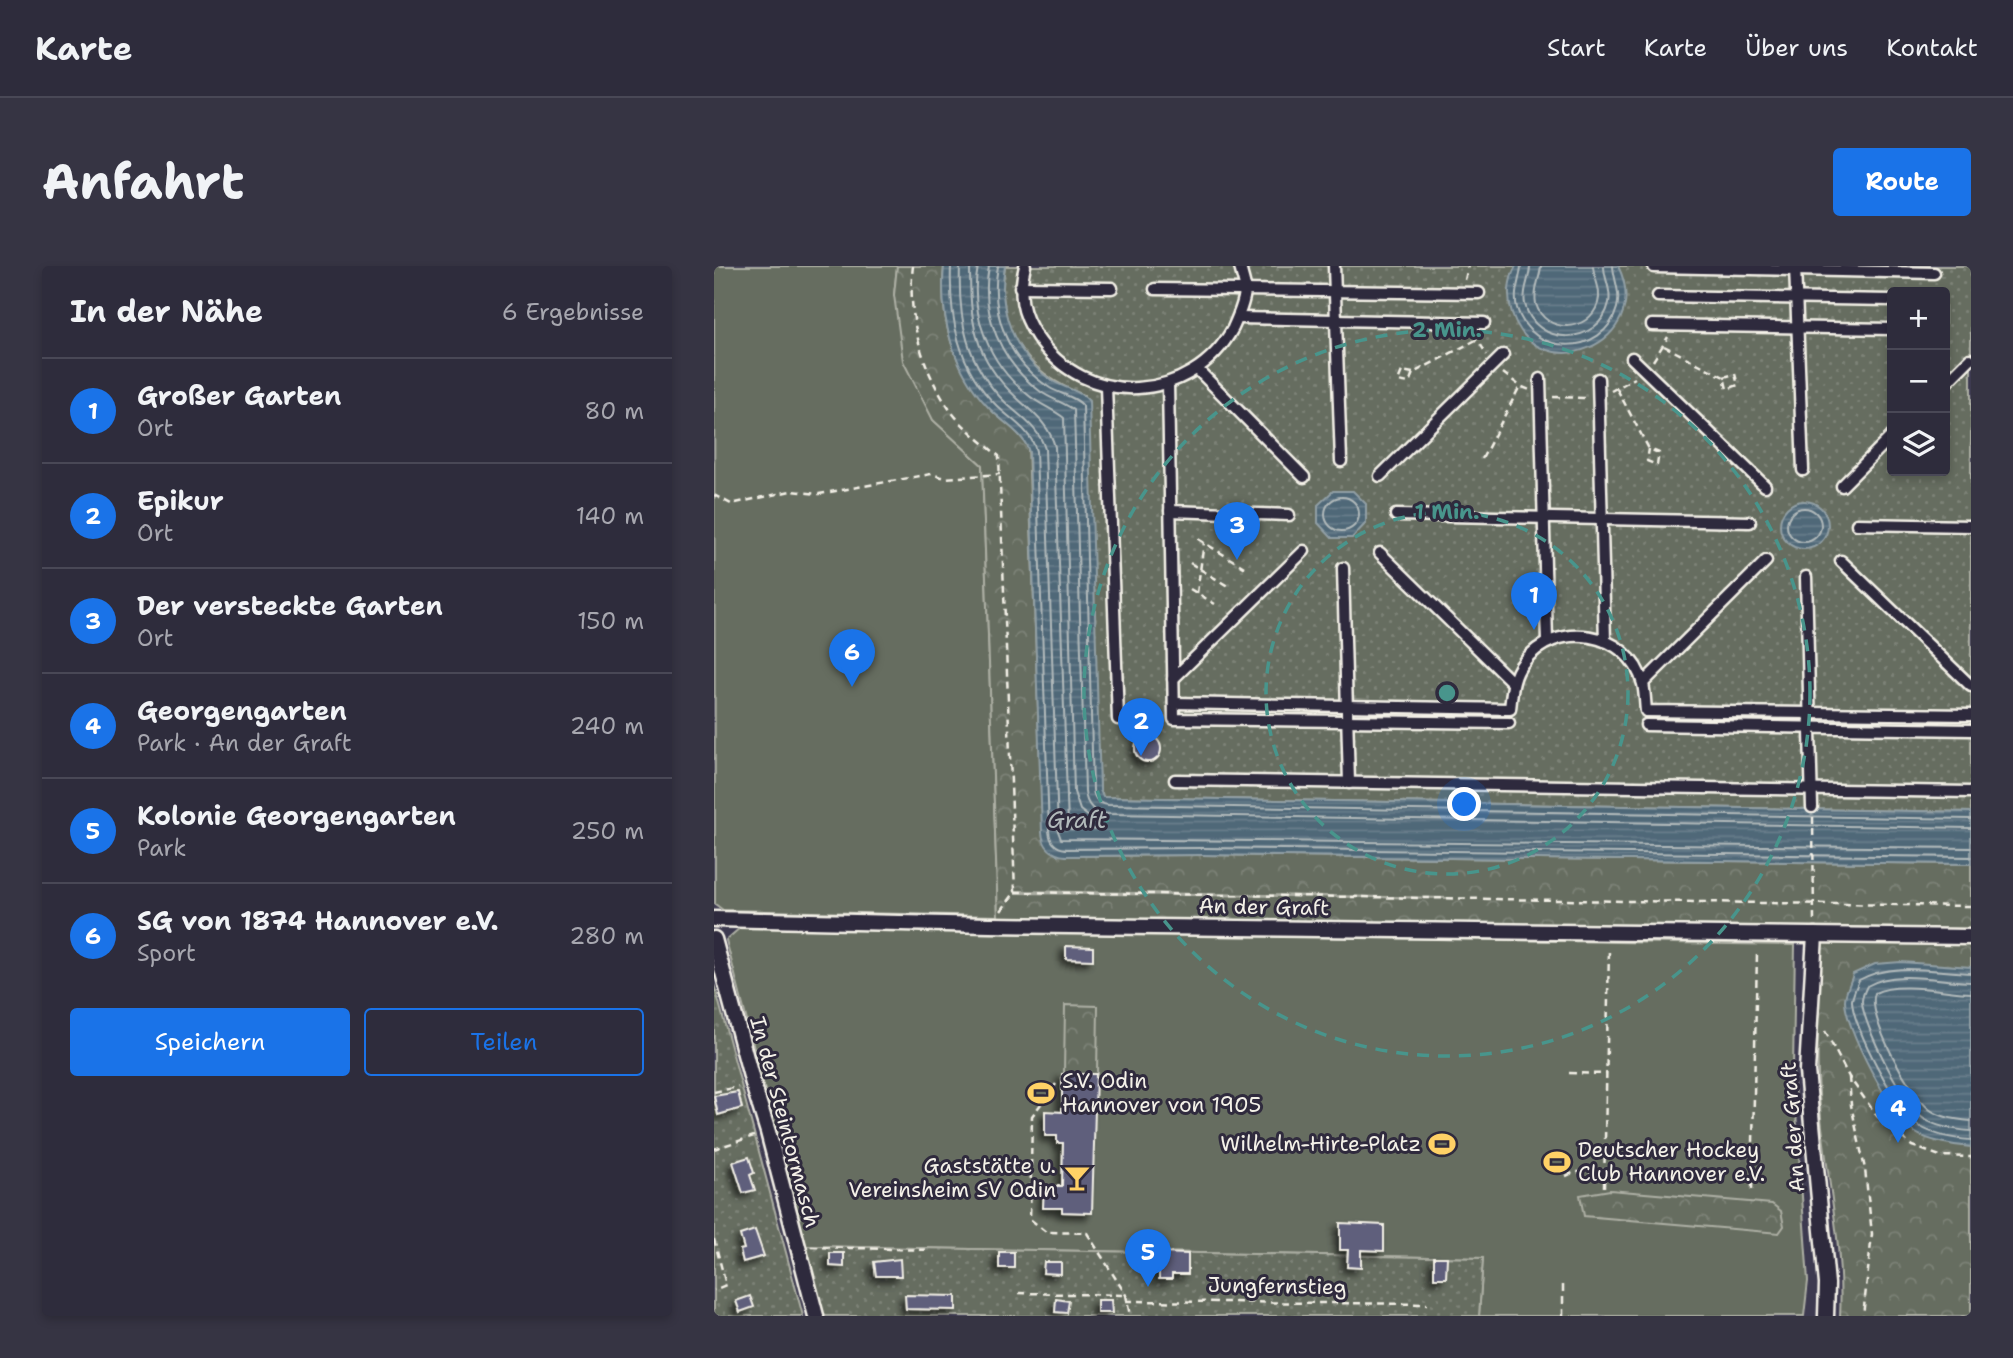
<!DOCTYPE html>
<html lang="de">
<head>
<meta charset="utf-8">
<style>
  body { margin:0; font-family:"Shantell Sans",sans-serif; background:#363443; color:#f1f3f6 }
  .controls { position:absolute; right:21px; top:21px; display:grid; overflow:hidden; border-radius:7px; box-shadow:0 4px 10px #0003 }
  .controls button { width:63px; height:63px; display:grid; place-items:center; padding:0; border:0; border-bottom:2px solid #494856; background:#2e2c3c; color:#f1f3f6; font:35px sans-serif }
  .you { position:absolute; left:751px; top:539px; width:24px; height:24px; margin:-18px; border:5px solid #fff; border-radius:50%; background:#1a73e8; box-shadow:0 0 0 10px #1a73e833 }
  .badge { display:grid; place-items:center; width:46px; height:46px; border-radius:50%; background:#1a73e8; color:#fff; font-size:23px; font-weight:700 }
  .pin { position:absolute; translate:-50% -58px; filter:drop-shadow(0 2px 4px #0008) }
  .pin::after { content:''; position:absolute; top:37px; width:24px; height:21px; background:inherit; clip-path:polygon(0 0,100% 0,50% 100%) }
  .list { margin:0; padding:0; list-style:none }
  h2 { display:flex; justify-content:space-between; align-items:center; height:91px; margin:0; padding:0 28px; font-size:30px }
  h2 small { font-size:23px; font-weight:400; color:#a7a7af }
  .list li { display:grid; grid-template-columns:46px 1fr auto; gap:21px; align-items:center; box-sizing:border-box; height:105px; padding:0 28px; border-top:2px solid #494856 }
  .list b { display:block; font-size:26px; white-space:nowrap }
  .list p { margin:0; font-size:23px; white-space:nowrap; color:#a7a7af }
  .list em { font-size:23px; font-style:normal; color:#a7a7af }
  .actions { display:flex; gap:14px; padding:21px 28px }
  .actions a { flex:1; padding:16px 0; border:2px solid #1a73e8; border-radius:7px; text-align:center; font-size:24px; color:#1a73e8 }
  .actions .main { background:#1a73e8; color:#fff }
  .icon { flex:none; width:38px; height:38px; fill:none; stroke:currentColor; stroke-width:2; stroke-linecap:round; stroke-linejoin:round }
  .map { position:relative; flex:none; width:1257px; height:1050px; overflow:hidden; border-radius:7px }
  header { display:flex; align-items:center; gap:42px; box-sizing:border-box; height:98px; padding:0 35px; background:#2e2c3c; border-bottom:2px solid #494856 }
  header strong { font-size:33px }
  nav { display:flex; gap:38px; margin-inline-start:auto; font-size:24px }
  .intro { display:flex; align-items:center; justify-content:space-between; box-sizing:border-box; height:168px; padding:0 42px }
  h1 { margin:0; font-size:49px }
  .button { padding:18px 32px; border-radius:7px; background:#1a73e8; color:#fff; font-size:24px; font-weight:700 }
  main { display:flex; gap:42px; padding:0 42px }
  aside { flex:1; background:#2e2c3c; border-radius:7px; box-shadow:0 4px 10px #0003 }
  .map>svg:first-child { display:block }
  .grass { fill:#666d60; stroke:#adafa4; stroke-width:2 }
  .forest { fill:url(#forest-crowns); stroke:#adafa4; stroke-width:2; fill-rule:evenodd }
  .garden { fill:url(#garden-dots); stroke:#adafa4; stroke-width:2; fill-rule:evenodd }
  .water { fill:url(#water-rules); stroke:#919fa5; stroke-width:2 }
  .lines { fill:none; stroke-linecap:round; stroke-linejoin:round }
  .shore { stroke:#b2babb; stroke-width:2 }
  .building { fill:#5e5f7c; stroke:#f4f1e8; stroke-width:2; filter:url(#shadow) }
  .pedestrian-casing { stroke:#f4f1e8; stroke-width:15 }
  .minor-casing { stroke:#f4f1e8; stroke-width:19 }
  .path { stroke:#f4f1e8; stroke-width:2.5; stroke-dasharray:7 5; stroke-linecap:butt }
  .pedestrian { stroke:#2f2a3d; stroke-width:10 }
  .minor { stroke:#2f2a3d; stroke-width:14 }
  .ring { fill:none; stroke:#48958c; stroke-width:3.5; stroke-dasharray:12 9 }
  .labels { text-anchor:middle; stroke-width:6; stroke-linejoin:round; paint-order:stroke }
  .street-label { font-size:21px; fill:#f4f1e8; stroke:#2f2a3d }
  .poi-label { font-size:21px; fill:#f4f1e8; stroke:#2f2a3d; text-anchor:start }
  .water-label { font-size:23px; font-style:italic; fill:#b2babb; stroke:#2f2a3d }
  .centre { fill:#48958c; stroke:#2f2a3d; stroke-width:3.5 }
  .ring-label { font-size:21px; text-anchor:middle; font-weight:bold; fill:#48958c; stroke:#2f2a3d; stroke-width:6; stroke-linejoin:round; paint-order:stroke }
</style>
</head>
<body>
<header>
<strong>Karte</strong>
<nav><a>Start</a><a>Karte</a><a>Über uns</a><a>Kontakt</a></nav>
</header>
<div class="intro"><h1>Anfahrt</h1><a class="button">Route</a></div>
<main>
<aside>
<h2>In der Nähe<small>6 Ergebnisse</small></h2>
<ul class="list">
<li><span class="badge">1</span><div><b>Großer Garten</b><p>Ort</p></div><em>80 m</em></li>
<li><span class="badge">2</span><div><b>Epikur</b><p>Ort</p></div><em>140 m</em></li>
<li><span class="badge">3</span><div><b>Der versteckte Garten</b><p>Ort</p></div><em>150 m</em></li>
<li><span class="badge">4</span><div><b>Georgengarten</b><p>Park · An der Graft</p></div><em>240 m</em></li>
<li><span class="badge">5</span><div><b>Kolonie Georgengarten</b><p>Park</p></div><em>250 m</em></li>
<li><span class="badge">6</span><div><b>SG von 1874 Hannover e.V.</b><p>Sport</p></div><em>280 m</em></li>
</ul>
<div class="actions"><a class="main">Speichern</a><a>Teilen</a></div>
</aside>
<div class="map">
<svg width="1257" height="1050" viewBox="0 0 1257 1050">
  <defs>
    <pattern id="forest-crowns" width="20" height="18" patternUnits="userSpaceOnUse" patternTransform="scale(1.75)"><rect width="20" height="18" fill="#666d60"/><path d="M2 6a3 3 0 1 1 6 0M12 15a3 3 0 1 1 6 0" fill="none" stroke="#7c8277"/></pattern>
    <pattern id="garden-dots" width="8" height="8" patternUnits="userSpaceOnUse" patternTransform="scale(1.75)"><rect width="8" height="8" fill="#666d60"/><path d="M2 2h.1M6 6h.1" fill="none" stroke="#7c8277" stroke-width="1.8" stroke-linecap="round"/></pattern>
    <pattern id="water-rules" width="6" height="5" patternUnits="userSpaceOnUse" patternTransform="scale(1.75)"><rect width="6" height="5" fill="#4f6878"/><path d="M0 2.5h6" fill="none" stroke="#697e8b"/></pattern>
    <filter id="shadow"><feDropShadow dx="-5" dy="5" stdDeviation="3.5" flood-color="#0009"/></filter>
  </defs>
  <rect width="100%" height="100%" fill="#3d3a50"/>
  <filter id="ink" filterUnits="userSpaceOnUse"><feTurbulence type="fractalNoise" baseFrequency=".0143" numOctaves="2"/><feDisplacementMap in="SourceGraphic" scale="14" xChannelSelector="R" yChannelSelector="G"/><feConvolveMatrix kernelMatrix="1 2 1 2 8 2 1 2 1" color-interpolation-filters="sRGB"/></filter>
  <g filter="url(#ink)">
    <!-- grass -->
    <g class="grass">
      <path d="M 0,0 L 183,0 L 180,29 L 219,154 L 268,199 L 284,650 L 9,644 L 1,638 Z"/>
      <path d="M 27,661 L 1081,679 L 1079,804 L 1094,1015 L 1090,1050 L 765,1050 L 769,992 L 91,980 L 12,674 Z"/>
    </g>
    <!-- forest -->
    <g class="forest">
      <path d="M 183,0 L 230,0 C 225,53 239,103 276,142 C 288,156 306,165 314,181 L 329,572 L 352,590 L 488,589 L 1257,598 L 1257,668 L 280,655 L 284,650 L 268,199 L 219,154 L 189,95 L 180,29 ZM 302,625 L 739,632 L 740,632 L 302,627 Z"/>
      <path d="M 1107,674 L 1257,676 L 1257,1050 L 1126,1050 C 1130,980 1112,911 1106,841 C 1101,786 1105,730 1107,674 Z"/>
      <path d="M 351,739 L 384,740 L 383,808 L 350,808 Z"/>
      <path d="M 896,924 L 1058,938 L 1067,945 L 1070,960 L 1065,967 L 870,950 L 866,929 Z"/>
    </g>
    <!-- garden -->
    <g class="garden">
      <path d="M 291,0 L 1257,0 L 1257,546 L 389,531 L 386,524 L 370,129 C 313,108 280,62 291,0 ZM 1178,26 L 1231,26 L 1231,205 L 1178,205 Z"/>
      <path d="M 0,719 L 2,725 L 89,1050 L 0,1050 Z"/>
      <path d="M 91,980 L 769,992 L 765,1050 L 108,1050 Z"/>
    </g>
    <!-- water -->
    <g class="water">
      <path d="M 230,0 L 291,0 C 283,44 300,88 337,114 C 349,122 366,124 375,135 L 386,524 L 389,531 L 1257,546 L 1257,598 L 488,589 L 352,590 C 337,589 329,580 328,566 L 315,186 C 310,167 288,156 275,142 C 239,104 225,52 230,0 Z"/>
      <path d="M 802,0 L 904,0 C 942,77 824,125 798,47 C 793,32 794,14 802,0 Z"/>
      <path d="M 619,225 L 639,225 L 652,238 L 652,257 L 638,272 L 618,272 L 604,257 L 604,239 Z"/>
      <circle cx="1090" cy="259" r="24"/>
      <path d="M 1187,696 L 1257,701 L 1257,881 C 1241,880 1214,875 1200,866 C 1178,851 1130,760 1131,734 C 1131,726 1137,716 1139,708 L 1161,698 Z"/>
    </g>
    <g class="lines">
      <!-- shore -->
      <g class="shore">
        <path d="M 237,0 C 235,52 244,102 283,140 C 297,154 317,164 322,185 L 335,565 C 336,576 341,582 352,583 L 488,582 L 1257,591"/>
        <path d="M 246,0 C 244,54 252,99 293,138 C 308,152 325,162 331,183 L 344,565 L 347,573 L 1257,582"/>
        <path d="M 256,0 C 256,53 259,91 301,130 C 317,146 335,157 341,181 L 354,560 L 357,563 L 382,563 L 384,558 L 366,544 L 360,526 L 350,152 C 339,143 324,138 313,128 C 275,98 255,48 264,0"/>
        <path d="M 275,0 C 266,48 287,97 327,126 C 337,133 351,137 360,144 L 371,525 C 372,539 380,547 394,548 L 1257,562"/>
        <path d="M 284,0 C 275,48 295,96 336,122 C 346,128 363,131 369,140 L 379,524 C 380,533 385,538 394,539 L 1257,553"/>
        <path d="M 807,0 C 806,15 799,26 803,42 C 817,91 890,91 903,42 C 907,26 900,15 899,0"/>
        <path d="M 816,0 C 816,13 808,24 811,38 C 821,81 885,81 895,37 C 898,23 890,14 890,0"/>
        <path d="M 827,0 C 826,13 819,24 822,38 C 831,68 875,67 884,37 C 888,24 880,13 879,0"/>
        <circle cx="628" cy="248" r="17"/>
        <circle cx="1090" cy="259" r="17"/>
        <path d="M 1257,707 C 1221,706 1179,695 1145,714 C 1143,719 1139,728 1138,734 C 1137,758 1185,848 1205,860 C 1220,869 1240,873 1257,874"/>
        <path d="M 1257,716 C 1225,715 1182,703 1153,720 C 1151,724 1148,730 1148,735 C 1148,758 1191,841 1210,853 C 1223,861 1242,864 1257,865"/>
        <path d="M 1257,727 C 1231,726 1183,715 1161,727 C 1152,750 1196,828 1215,843 C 1225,851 1245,854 1257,855"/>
      </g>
    </g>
    <!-- building -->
    <g class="building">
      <circle cx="434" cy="483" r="13"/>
      <path d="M 352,680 L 379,681 L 379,694 L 352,693 Z"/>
      <path d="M 348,808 L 382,808 L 378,947 L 348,946 L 348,942 L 329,942 L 330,920 L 348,920 L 349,877 L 343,877 L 343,870 L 331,870 L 331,845 L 348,846 Z"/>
      <path d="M 24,826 L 28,842 L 4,849 L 0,830 Z"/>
      <path d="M 35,891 L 40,907 L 36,909 L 41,924 L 29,927 L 19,896 Z"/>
      <path d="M 626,957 L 670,959 L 670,985 L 647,984 L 647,1002 L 633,1001 L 634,984 L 626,984 Z"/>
      <path d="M 41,964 L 50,990 L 29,996 L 26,984 L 30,983 L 26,969 Z"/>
      <rect x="285" y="986" width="15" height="16"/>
      <path d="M 116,987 L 130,987 L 130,1001 L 116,1000 Z"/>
      <path d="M 445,987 L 474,988 L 474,1008 L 458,1008 L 458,1013 L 445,1013 Z"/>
      <path d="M 720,991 L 733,991 L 732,1012 L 720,1012 Z"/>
      <path d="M 186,993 L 187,1010 L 162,1010 L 160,996 Z"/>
      <path d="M 330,996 L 347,996 L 347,1008 L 329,1007 Z"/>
      <path d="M 191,1029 L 242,1030 L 242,1044 L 192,1043 Z"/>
      <path d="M 36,1030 L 40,1041 L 26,1046 L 22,1035 Z"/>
      <path d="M 342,1033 L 355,1035 L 353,1047 L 341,1046 Z"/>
      <path d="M 383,1034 L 397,1034 L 398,1047 L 383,1047 Z"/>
    </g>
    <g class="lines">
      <!-- pedestrian casing -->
      <g class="pedestrian-casing">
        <g id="pedestrian">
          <path d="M 311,0 C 304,28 307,47 323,71 C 371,143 478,138 519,62 C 524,51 532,33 531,21 C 530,14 527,7 526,0"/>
          <path d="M 620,0 L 627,195"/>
          <path d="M 1081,0 L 1089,204"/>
          <path d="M 940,1 L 1220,7"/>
          <path d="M 306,21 L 398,22"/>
          <path d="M 441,23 L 765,27"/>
          <path d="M 944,30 L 1178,34"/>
          <path d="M 524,52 L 770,57"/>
          <path d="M 938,59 L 1178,63"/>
          <path d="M 918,92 L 1051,220"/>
          <path d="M 483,103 L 590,211"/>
          <path d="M 826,113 L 833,376"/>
          <path d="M 884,113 L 891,375"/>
          <path d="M 454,117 L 460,453 L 795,457"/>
          <path d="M 1231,118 L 1256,93"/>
          <path d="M 392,120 L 404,453"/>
          <path d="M 666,210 L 789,89"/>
          <path d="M 1128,220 L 1178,170"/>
          <path d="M 456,245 L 575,249"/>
          <path d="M 682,249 L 1036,256"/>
          <path d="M 1143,258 L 1257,260"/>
          <path d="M 666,287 L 799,417"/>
          <path d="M 1127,295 L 1257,420"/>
          <path d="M 629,302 L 635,517"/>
          <path d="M 1092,311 L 1098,541"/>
          <path d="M 459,413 L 590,285"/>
          <path d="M 929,417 L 1052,295"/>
          <path d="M 460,437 L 796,443 C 798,427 798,411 809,397 C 841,353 915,364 929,418 C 931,426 931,436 932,445 L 1257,449"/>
          <path d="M 932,459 L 1257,464"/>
          <path d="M 461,514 L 1257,526"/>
        </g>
      </g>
      <!-- minor casing -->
      <g class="minor-casing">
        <g id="minor">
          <path d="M 0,653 L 276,659 L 1257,671"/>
          <path d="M 1101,669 L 1093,805 L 1113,1018 L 1112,1050"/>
          <path d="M 0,673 L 39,818 L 54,866 L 102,1050"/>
        </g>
      </g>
      <!-- path -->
      <g class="path">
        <path d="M 199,0 C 193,48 207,101 234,141 C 247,160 268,176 285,190 L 301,626 L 287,645"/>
        <path d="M 751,14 L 754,0"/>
        <path d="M 760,68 L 773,89"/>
        <path d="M 950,80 L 1010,111 L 1013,123 L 1024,119 L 1021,108 L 1010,111"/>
        <path d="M 939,95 L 954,71"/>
        <path d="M 699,107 L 688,105 L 684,115 L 695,117 L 699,107 L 762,74"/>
        <path d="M 789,107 L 806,120 L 816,124"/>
        <path d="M 903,123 L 935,183 L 945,187 L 943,199 L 933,195 L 935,183"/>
        <path d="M 897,125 L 921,112"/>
        <path d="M 839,131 L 874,132"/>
        <path d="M 768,193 L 806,120"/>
        <path d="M 0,229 L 17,238 L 77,225 L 105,228 L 217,208 L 231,212 L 286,208"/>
        <path d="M 484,273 L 535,304"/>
        <path d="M 476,297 L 517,322"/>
        <path d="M 476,323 L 501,338"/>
        <path d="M 483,327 L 490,276"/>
        <path d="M 1099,551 L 1100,657"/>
        <path d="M 301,626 L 1257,640"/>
        <path d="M 1111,765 L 1135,811 L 1163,850 L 1198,880 L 1226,890 L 1257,891"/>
        <path d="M 855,807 L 892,808"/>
        <path d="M 1135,811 L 1137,839 L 1151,903 L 1158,968 L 1149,1050"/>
        <path d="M 342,818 L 318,850 L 316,953 L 332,966 L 373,967 L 412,1029 L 416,1050"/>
        <path d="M 0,826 L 24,821"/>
        <path d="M 0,883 L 40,870"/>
        <path d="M 852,910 L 861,906 L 890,907"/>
        <path d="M 890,921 L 895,684"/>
        <path d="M 1038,924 L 1043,687"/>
        <path d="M 0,973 L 12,1019 L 0,1024"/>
        <path d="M 97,981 L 217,984"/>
        <path d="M 305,1027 L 410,1029"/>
        <path d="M 412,1035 L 713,1038"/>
        <path d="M 849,1050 L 849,1019"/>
      </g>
      <!-- pedestrian -->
      <use href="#pedestrian" class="pedestrian"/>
      <!-- minor -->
      <use href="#minor" class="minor"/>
    </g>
  </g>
  <!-- distance rings -->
  <g class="ring">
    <circle cx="733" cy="427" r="181"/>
    <circle cx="733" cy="427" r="363"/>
  </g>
  <!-- icons -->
  <defs>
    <g id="stadium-bare" transform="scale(2.1)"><path d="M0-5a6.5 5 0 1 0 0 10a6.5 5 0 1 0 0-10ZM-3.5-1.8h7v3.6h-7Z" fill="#ffd166" stroke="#2f2a3d" stroke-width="2.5" paint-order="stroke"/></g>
    <g id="bar-bare" transform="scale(2.1)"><path d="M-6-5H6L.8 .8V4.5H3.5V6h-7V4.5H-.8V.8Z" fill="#ffd166" stroke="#2f2a3d" stroke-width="2.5" paint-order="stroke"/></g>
  </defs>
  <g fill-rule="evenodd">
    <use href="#stadium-bare" x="327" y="827"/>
    <use href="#stadium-bare" x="728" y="878"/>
    <use href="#stadium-bare" x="843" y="896"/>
    <use href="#bar-bare" x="363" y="912"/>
  </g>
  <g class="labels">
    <!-- street labels -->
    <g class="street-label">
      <text transform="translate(550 641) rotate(1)" y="7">An der Graft</text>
      <text transform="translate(71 856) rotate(75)" y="7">In der Steintormasch</text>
      <text transform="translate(1079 861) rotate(-94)" y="7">An der Graft</text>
      <text transform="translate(563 1020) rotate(1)" y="7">Jungfernstieg</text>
    </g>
    <!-- poi labels -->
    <g class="poi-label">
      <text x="348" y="822">S.V. Odin<tspan x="348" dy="24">Hannover von 1905</tspan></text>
      <text x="707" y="885" text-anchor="end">Wilhelm-Hirte-Platz</text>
      <text x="864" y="891">Deutscher Hockey<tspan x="864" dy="24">Club Hannover e.V.</tspan></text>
      <text x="342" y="907" text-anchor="end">Gaststätte u.<tspan x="342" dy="24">Vereinsheim SV Odin</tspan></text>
    </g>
    <!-- water labels -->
    <g class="water-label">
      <text x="363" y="562">Graft</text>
    </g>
  </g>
  <circle cx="733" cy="427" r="10" class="centre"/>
  <g class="ring-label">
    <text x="733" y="71">2 Min.</text>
    <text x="733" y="253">1 Min.</text>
  </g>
</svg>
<div class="controls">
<button>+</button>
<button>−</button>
<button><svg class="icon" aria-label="layers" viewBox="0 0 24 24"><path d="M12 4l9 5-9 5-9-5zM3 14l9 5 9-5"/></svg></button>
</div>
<div class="you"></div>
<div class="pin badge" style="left:820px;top:364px">1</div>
<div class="pin badge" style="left:427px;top:490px">2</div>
<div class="pin badge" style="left:523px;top:294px">3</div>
<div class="pin badge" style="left:1184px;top:877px">4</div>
<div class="pin badge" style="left:434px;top:1021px">5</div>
<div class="pin badge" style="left:138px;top:421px">6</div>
</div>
</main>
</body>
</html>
